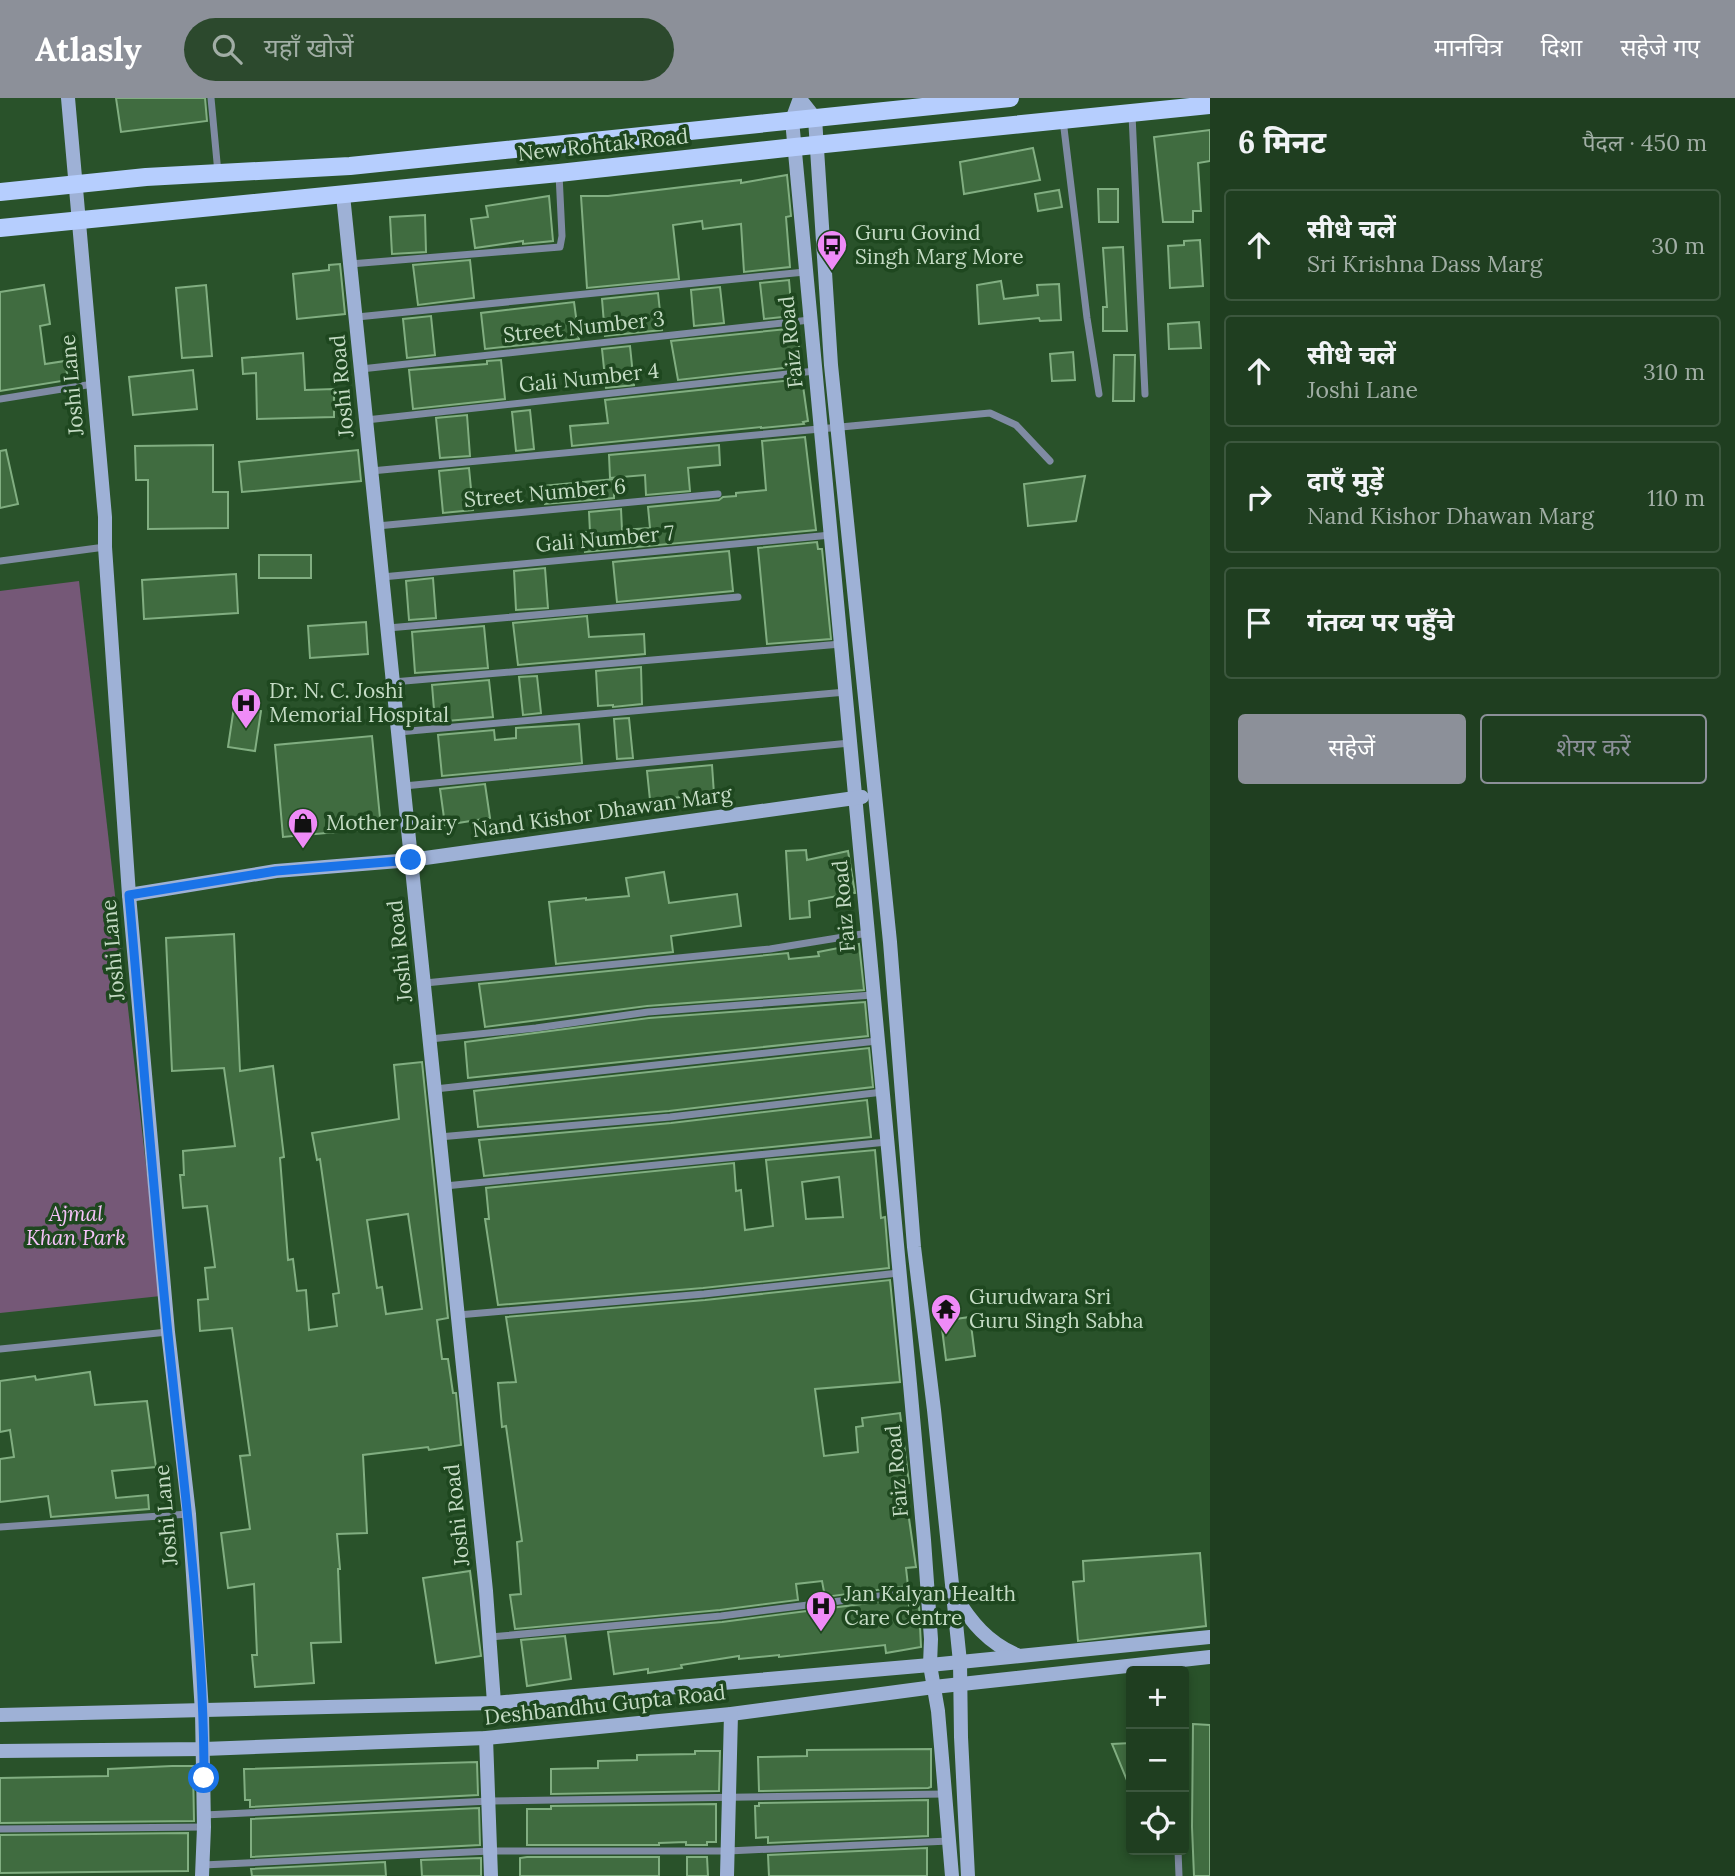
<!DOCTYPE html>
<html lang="hi">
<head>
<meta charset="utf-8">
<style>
  body { margin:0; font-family:Lora,"Noto Sans Devanagari",serif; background:#2c492d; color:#f1f3f6 }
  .controls { position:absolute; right:21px; bottom:21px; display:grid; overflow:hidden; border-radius:7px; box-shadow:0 4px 10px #0003 }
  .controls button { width:63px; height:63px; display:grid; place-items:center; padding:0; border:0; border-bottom:2px solid #3c573e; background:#1f3e20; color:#f1f3f6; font:35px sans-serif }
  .stop { position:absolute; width:21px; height:21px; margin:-16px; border:5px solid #1a73e8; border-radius:50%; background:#fff }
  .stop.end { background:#1a73e8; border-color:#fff; box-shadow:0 2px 7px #0008 }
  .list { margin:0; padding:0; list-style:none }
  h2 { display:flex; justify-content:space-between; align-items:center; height:91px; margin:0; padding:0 28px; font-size:30px }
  h2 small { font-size:23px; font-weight:400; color:#a1aea5 }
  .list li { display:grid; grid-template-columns:46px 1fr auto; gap:21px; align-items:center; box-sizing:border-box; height:112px; margin:0 14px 14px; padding:0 14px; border:2px solid #3c573e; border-radius:7px }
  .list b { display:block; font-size:26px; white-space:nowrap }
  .list p { margin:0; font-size:23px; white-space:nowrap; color:#a1aea5 }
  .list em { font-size:23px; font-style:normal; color:#a1aea5 }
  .actions { display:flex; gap:14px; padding:21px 28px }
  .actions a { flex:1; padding:16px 0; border:2px solid #8c9099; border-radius:7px; text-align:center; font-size:24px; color:#8c9099 }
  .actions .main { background:#8c9099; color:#fff }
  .icon { flex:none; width:38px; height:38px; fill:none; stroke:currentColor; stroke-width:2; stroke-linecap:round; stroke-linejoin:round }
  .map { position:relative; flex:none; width:1210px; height:1778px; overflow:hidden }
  header { display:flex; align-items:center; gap:42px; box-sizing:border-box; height:98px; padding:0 35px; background:#8c9099; color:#fff }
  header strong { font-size:33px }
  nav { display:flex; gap:38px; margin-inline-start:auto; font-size:24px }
  .search { width:490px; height:63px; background:#2c492d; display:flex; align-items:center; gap:18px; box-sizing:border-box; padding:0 24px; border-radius:38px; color:#a1aea5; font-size:26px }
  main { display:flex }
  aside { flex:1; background:#1f3e20 }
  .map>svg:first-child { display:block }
  .green { fill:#755877 }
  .building { fill:#406c40; stroke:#81ae81; stroke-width:2; fill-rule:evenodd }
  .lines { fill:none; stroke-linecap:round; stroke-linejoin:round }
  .street { stroke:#7f8ba3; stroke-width:7 }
  .secondary { stroke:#9eb1d6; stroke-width:14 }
  .primary { stroke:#b6cefe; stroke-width:18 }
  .route { stroke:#1a73e8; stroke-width:9 }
  .labels { text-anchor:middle; stroke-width:7; stroke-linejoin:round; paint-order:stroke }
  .street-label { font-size:21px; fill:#c5dcc5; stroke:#1e471f }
  .poi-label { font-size:21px; fill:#c5dcc5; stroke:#1e471f; text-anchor:start }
  .park-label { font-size:21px; font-style:italic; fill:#f7c3fa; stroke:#1e471f }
</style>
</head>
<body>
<header>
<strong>Atlasly</strong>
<div class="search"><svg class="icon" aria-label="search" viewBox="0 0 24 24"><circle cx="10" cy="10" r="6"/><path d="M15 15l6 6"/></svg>यहाँ खोजें</div>
<nav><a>मानचित्र</a><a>दिशा</a><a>सहेजे गए</a></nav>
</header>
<main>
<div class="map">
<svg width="1210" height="1778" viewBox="0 0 1210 1778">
  <rect width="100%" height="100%" fill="#29522a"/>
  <!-- green -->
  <path class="green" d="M 79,483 L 161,1198 L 0,1215 L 0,493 Z"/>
  <!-- building -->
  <g class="building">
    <path d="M 116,0 L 205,0 L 207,23 L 121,34 Z"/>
    <path d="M 1210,32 L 1210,63 L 1198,65 L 1201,113 L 1193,113 L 1193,124 L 1163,124 L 1154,39 Z"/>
    <path d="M 1033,50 L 1040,82 L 964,96 L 960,64 Z"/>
    <path d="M 787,77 L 791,118 L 786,119 L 790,169 L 744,174 L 741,126 L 703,131 L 702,123 L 673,127 L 679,181 L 587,190 L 581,98 L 608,98 L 741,82 L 741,85 Z"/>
    <path d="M 1098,91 L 1118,91 L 1118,124 L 1099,124 Z"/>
    <path d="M 1059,92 L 1062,109 L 1038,113 L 1035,96 Z"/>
    <path d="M 549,98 L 553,143 L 523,146 L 523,143 L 475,150 L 471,121 L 488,119 L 486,108 Z"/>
    <path d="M 425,117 L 426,154 L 392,156 L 390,119 Z"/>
    <path d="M 1200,142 L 1203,188 L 1170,190 L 1168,148 L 1184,147 L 1184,143 Z"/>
    <path d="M 1123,149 L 1127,233 L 1103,233 L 1103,209 L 1107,209 L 1103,150 Z"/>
    <path d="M 470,162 L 474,200 L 418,207 L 413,167 Z"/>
    <path d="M 340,166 L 345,216 L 297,221 L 293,176 L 329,172 L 329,167 Z"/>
    <path d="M 789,182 L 792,218 L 764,221 L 760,185 Z"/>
    <path d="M 1001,183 L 1004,201 L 1038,197 L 1037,187 L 1059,186 L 1061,222 L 1040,223 L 1039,220 L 979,226 L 977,187 Z"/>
    <path d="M 44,187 L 50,226 L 40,228 L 45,266 L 65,263 L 68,282 L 0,293 L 0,194 Z"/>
    <path d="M 206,187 L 212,258 L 182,260 L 176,190 Z"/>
    <path d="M 720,189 L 724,225 L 694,228 L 691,192 Z"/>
    <path d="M 658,195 L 662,232 L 605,238 L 602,201 Z"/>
    <path d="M 574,204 L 579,241 L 485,251 L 481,215 Z"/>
    <path d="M 431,218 L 435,257 L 407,260 L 403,221 Z"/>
    <path d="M 1199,224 L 1201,250 L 1169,251 L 1168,226 Z"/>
    <path d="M 797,230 L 801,268 L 678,282 L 671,243 Z"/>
    <path d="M 630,248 L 634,287 L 606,290 L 602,251 Z"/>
    <path d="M 1073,254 L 1075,282 L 1052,283 L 1050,256 Z"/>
    <path d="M 303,255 L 305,292 L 334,291 L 334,319 L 257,321 L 256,275 L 243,276 L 242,260 Z"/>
    <path d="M 1114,257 L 1135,257 L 1134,303 L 1113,303 Z"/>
    <path d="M 501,262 L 505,301 L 413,311 L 409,272 L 487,266 L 487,263 Z"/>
    <path d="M 193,272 L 197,311 L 133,317 L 129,279 Z"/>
    <path d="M 802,281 L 808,323 L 803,324 L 804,326 L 761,330 L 761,329 L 572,348 L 570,328 L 608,325 L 605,302 Z"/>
    <path d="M 530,312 L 534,351 L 516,353 L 512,314 Z"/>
    <path d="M 467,317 L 470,358 L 440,360 L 436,320 Z"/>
    <path d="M 805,339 L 816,432 L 585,454 L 584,434 L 590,434 L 589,414 L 621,411 L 622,432 L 650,430 L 648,409 L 719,402 L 723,399 L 736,398 L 736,395 L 766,392 L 762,343 Z"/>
    <path d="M 213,347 L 213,394 L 228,394 L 228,430 L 148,431 L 148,382 L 136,382 L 135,348 Z"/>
    <path d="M 719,347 L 720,367 L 688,370 L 690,393 L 646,397 L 645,377 L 610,380 L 609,357 Z"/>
    <path d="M 6,352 L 18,406 L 0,410 L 0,353 Z"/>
    <path d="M 358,352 L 361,383 L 242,394 L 239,364 Z"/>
    <path d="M 469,370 L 473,412 L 443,415 L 439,373 Z"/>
    <path d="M 1085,378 L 1076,423 L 1028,428 L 1024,386 Z"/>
    <path d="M 614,381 L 614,400 L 545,406 L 543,388 Z"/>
    <path d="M 817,444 L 818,451 L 822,451 L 831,541 L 767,546 L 758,450 Z"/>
    <path d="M 729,453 L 733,493 L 617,504 L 613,464 Z"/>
    <rect x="259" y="457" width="52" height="23"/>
    <path d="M 545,470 L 548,510 L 516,512 L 514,473 Z"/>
    <path d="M 236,476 L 238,515 L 144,521 L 142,482 Z"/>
    <path d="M 433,480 L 436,520 L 409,522 L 406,483 Z"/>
    <path d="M 587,518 L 589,539 L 644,536 L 645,556 L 518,567 L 513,525 Z"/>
    <path d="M 366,524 L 368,556 L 310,560 L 308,528 Z"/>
    <path d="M 484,528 L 488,570 L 415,575 L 412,534 Z"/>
    <path d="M 641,569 L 642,606 L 613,609 L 613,607 L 598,608 L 596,573 Z"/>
    <path d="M 537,578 L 541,615 L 523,617 L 519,579 Z"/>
    <path d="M 489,582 L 493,619 L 435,624 L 432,587 Z"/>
    <path d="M 234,609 L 261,613 L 255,653 L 228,649 Z"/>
    <path d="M 629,620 L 633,660 L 617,661 L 614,621 Z"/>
    <path d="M 579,626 L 582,665 L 442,678 L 438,637 L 494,632 L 495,642 L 516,640 L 516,630 Z"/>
    <path d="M 372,638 L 381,730 L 283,739 L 275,647 Z"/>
    <path d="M 712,667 L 714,696 L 650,702 L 647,673 Z"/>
    <path d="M 485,686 L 490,720 L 445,727 L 440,691 Z"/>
    <path d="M 806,752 L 807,762 L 848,753 L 855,795 L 809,803 L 810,819 L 790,821 L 786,753 Z"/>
    <path d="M 664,774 L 669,805 L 737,796 L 741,828 L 671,838 L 673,854 L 556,866 L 549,804 L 586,800 L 586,802 L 629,798 L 626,780 Z"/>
    <path d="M 234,836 L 240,973 L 273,968 L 284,1059 L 280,1060 L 288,1162 L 293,1161 L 297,1193 L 306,1192 L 309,1232 L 337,1228 L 333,1196 L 339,1195 L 320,1061 L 317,1062 L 312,1035 L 399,1021 L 394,967 L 422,964 L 448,1220 L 437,1222 L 442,1261 L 448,1261 L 453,1295 L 456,1295 L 461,1347 L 429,1352 L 428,1349 L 363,1357 L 367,1435 L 337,1436 L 340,1471 L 338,1471 L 341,1544 L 311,1545 L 314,1585 L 255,1589 L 252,1557 L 257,1557 L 254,1486 L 228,1490 L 221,1435 L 250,1431 L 240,1358 L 250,1357 L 232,1230 L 200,1233 L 198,1202 L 208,1201 L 205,1170 L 215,1169 L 207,1108 L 183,1110 L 180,1077 L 184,1077 L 183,1053 L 235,1048 L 224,970 L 172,973 L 166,840 ZM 408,1116 L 422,1211 L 386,1216 L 382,1189 L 377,1190 L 367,1122 Z"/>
    <path d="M 859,846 L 864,892 L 647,908 L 485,929 L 479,886 L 788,855 L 789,861 L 819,858 L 818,854 Z"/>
    <path d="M 865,904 L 868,938 L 468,980 L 465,944 L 649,920 Z"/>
    <path d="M 869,950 L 873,989 L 669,1013 L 478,1029 L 474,993 Z"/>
    <path d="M 867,1002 L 871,1039 L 484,1078 L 479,1042 L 671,1025 Z"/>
    <path d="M 875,1052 L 881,1120 L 885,1119 L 889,1170 L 703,1190 L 498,1207 L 485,1121 L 489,1121 L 486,1090 L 734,1065 L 736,1093 L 741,1092 L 745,1132 L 773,1128 L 766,1062 ZM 839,1079 L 843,1119 L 806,1121 L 802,1084 Z"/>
    <path d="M 890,1182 L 900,1284 L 815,1291 L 824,1358 L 858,1354 L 856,1329 L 863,1328 L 862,1320 L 900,1315 L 909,1385 L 904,1386 L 916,1469 L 906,1470 L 908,1488 L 825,1499 L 822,1483 L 796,1486 L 798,1502 L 720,1512 L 515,1531 L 510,1497 L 521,1496 L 517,1444 L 522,1443 L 506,1328 L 502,1329 L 498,1285 L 516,1284 L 506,1219 L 705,1202 Z"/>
    <path d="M 970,1219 L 975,1258 L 946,1262 L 941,1223 Z"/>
    <path d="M 90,1274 L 95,1307 L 147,1303 L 156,1369 L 112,1373 L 116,1400 L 148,1397 L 149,1411 L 51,1419 L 48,1398 L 0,1404 L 0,1361 L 14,1359 L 10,1332 L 0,1334 L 0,1283 L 35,1278 L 36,1282 Z"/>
    <path d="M 1200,1455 L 1206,1528 L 1078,1543 L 1073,1484 L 1084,1483 L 1083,1463 Z"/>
    <path d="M 470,1473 L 481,1558 L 436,1565 L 423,1480 Z"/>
    <path d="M 909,1500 L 909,1508 L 919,1507 L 921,1549 L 886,1555 L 885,1547 L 779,1559 L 779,1557 L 739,1561 L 739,1558 L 681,1567 L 682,1570 L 648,1575 L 648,1571 L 614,1576 L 608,1534 L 722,1524 Z"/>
    <path d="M 565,1538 L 571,1581 L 527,1588 L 521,1542 Z"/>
    <path d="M 1193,1626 L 1210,1627 L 1210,1778 L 1194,1778 L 1192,1729 Z"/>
    <path d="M 1131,1645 L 1131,1692 L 1112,1646 Z"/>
    <path d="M 931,1651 L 931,1689 L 928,1690 L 759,1693 L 758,1659 L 807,1658 L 807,1652 Z"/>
    <path d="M 695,1653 L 720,1653 L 719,1693 L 551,1696 L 551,1671 L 598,1670 L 598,1663 L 637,1662 L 637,1657 L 695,1656 Z"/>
    <path d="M 477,1664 L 478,1697 L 250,1709 L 250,1702 L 245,1702 L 244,1671 Z"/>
    <path d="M 172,1668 L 193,1668 L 194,1723 L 0,1725 L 0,1680 L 108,1678 L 108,1671 Z"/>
    <path d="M 928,1702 L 928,1738 L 768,1745 L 768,1739 L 756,1740 L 755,1708 L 759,1708 L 759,1705 Z"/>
    <path d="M 716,1706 L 716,1744 L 707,1744 L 707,1747 L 686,1747 L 686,1744 L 659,1745 L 659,1747 L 527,1747 L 527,1711 L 551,1711 L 551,1708 Z"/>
    <path d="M 479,1710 L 480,1747 L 251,1759 L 251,1721 Z"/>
    <path d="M 188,1735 L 188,1773 L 0,1775 L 0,1737 Z"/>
    <path d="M 927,1750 L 927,1778 L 769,1778 L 768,1757 Z"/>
    <path d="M 527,1759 L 659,1759 L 659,1778 L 520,1778 L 520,1760 Z"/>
    <path d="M 687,1759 L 707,1759 L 708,1778 L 687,1778 Z"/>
    <path d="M 481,1760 L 481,1778 L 422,1778 L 421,1762 Z"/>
    <path d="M 385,1764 L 386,1778 L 252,1778 L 251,1771 Z"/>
  </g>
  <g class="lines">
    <!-- street -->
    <g class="street">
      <path d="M 211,0 L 218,75"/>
      <path d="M 1132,17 L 1145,296"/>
      <path d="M 1063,22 L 1087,220 L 1099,296"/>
      <path d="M 350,166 L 560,149 L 562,138 L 559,76"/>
      <path d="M 357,219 L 805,174"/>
      <path d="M 361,271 L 810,222"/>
      <path d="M 0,301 L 93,286"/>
      <path d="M 366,322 L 815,273"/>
      <path d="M 371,373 L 990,315 L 1016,327 L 1050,363"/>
      <path d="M 377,428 L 718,396"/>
      <path d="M 0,463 L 105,449"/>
      <path d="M 382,479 L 831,437"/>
      <path d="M 388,530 L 738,499"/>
      <path d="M 393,584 L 841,546"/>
      <path d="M 399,634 L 846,594"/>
      <path d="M 404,688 L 850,645"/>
      <path d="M 425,885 L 770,851 L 868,835"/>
      <path d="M 430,941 L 536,930 L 648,914 L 872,897"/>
      <path d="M 435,991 L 877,943"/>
      <path d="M 439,1039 L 670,1019 L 883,994"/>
      <path d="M 445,1088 L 887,1044"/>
      <path d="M 458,1217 L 704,1196 L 899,1175"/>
      <path d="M 0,1251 L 168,1234"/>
      <path d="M 0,1429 L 189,1416"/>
      <path d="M 490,1539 L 721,1518 L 927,1492"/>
      <path d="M 204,1717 L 490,1703 L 944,1696"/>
      <path d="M 0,1731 L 204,1729"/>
      <path d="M 1178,1752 L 1179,1778"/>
      <path d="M 203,1767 L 490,1753 L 728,1753 L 949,1743"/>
    </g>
    <!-- secondary -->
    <g class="secondary">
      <path d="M 68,0 L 105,419 L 105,449 L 129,797 L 168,1234 L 189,1416 L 202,1614 L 204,1729 L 202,1778"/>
      <path d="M 800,0 L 792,22 L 910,1286 L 924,1442 L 931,1541 L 930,1567 L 938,1613 L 952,1778"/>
      <path d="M 800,1 L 815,20 L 831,267 L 890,844 L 914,1149 L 934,1312 L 960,1564 L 961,1639 L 968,1778"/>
      <path d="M 343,97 L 486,1493 L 494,1605"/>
      <path d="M 129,797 L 276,773 L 411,762 L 862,699"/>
      <path d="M 955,1498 C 971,1524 988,1545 1017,1557"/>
      <path d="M 0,1617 L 494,1605 L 930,1567 L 1210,1539"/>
      <path d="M 486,1640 L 491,1778"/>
      <path d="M 0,1653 L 204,1651 L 486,1640 L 731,1616 L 934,1589 L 1210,1559"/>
      <path d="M 727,1778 L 731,1616"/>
    </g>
    <!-- primary -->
    <g class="primary">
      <path d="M 0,94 L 146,79 L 350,68 L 1010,0"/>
      <path d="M 0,130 L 559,75 L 795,49 L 1210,7"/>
    </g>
  </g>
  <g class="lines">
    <!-- route -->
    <path class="route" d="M 204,1680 C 204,1531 183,1383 168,1236 C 153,1090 142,943 129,797 L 276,773 L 411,762"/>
  </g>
  <!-- icons -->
  <defs>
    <g id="bus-pin" transform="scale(1.575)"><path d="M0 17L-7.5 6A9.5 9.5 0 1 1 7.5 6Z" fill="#ef8bf7" stroke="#1e471f"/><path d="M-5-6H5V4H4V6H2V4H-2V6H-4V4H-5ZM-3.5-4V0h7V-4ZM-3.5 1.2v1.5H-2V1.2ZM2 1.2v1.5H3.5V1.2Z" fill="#111"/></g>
    <g id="hospital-pin" transform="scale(1.575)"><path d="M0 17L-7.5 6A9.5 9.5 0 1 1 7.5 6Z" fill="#ef8bf7" stroke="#1e471f"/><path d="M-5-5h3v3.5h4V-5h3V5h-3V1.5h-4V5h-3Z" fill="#111"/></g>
    <g id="shop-pin" transform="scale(1.575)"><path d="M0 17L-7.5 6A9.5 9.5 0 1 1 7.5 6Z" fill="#ef8bf7" stroke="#1e471f"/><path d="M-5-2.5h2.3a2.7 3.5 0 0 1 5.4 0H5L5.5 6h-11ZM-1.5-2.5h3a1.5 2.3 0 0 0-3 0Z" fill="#111"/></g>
    <g id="temple-pin" transform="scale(1.575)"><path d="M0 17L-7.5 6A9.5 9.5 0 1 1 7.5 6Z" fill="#ef8bf7" stroke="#1e471f"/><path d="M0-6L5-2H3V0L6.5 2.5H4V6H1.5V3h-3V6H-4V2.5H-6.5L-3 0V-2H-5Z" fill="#111"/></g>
  </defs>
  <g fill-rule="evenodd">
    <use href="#bus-pin" x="832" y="147"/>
    <use href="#hospital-pin" x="246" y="605"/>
    <use href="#shop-pin" x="303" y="725"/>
    <use href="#temple-pin" x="946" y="1211"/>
    <use href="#hospital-pin" x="821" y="1508"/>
  </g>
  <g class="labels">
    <!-- street labels -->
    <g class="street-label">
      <text transform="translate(603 47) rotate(-6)" y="7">New Rohtak Road</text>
      <text transform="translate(584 229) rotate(-6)" y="7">Street Number 3</text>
      <text transform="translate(791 244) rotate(-96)" y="7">Faiz Road</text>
      <text transform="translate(589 280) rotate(-6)" y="7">Gali Number 4</text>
      <text transform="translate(72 287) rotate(-95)" y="7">Joshi Lane</text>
      <text transform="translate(342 288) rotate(-95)" y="7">Joshi Road</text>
      <text transform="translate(545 395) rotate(-5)" y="7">Street Number 6</text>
      <text transform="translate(605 441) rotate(-5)" y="7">Gali Number 7</text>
      <text transform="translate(602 714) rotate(-8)" y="7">Nand Kishor Dhawan Marg</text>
      <text transform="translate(844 808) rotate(-95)" y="7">Faiz Road</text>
      <text transform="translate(113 852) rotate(-95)" y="7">Joshi Lane</text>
      <text transform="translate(400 853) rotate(-96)" y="7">Joshi Road</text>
      <text transform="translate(897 1373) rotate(-95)" y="7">Faiz Road</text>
      <text transform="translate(166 1417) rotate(-95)" y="7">Joshi Lane</text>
      <text transform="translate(457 1417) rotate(-96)" y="7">Joshi Road</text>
      <text transform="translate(605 1607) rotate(-6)" y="7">Deshbandhu Gupta Road</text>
    </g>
    <!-- poi labels -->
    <g class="poi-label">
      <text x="855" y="142">Guru Govind<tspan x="855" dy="24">Singh Marg More</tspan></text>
      <text x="269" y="600">Dr. N. C. Joshi<tspan x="269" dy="24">Memorial Hospital</tspan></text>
      <text x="326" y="732">Mother Dairy</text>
      <text x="969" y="1206">Gurudwara Sri<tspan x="969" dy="24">Guru Singh Sabha</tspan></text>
      <text x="844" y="1503">Jan Kalyan Health<tspan x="844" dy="24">Care Centre</tspan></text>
    </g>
    <!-- park labels -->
    <g class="park-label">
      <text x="76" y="1123">Ajmal<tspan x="76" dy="24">Khan Park</tspan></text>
    </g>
  </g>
</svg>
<div class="controls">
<button>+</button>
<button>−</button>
<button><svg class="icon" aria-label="locate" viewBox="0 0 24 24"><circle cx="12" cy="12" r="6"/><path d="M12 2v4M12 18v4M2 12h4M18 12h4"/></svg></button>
</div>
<div class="stop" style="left:204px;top:1680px"></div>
<div class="stop end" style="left:411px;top:762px"></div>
</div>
<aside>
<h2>6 मिनट<small>पैदल · 450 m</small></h2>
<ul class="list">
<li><svg class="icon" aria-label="ahead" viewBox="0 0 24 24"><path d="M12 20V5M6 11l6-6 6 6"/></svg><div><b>सीधे चलें</b><p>Sri Krishna Dass Marg</p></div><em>30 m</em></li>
<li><svg class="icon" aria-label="ahead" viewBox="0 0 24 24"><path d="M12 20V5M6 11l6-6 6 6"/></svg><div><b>सीधे चलें</b><p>Joshi Lane</p></div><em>310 m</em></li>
<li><svg class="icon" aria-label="right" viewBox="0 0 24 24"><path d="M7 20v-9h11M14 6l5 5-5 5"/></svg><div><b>दाएँ मुड़ें</b><p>Nand Kishor Dhawan Marg</p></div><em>110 m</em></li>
<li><svg class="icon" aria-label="arrive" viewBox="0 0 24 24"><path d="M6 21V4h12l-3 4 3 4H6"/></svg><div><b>गंतव्य पर पहुँचे</b></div></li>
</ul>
<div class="actions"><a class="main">सहेजें</a><a>शेयर करें</a></div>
</aside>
</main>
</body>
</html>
